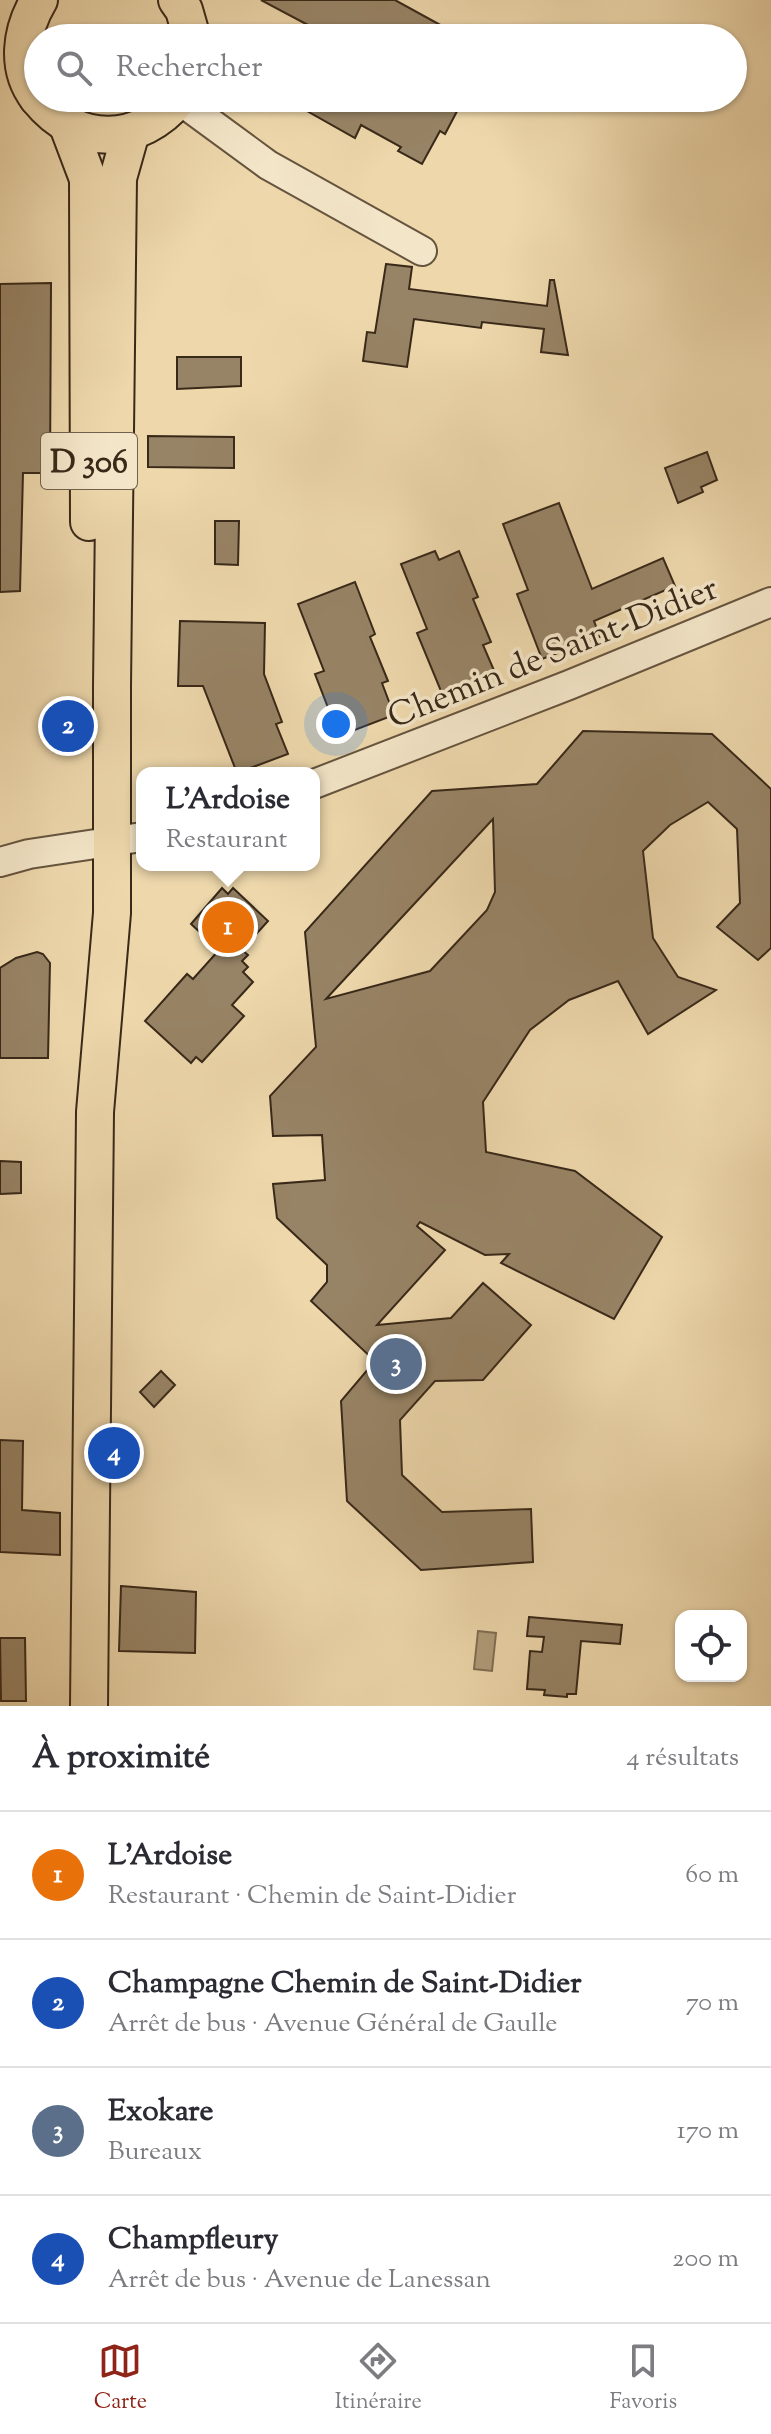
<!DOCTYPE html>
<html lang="fr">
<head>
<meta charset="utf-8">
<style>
  body { margin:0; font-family:"Sorts Mill Goudy",serif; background:#f2f2f3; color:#2b2b33 }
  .controls { position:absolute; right:24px; bottom:24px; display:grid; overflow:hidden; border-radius:16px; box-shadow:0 2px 6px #0004 }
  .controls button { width:72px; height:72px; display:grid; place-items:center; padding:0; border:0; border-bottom:2px solid #e1e1e2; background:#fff; color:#2b2b33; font:40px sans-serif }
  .you { position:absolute; left:336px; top:724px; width:28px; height:28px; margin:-20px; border:6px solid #fff; border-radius:50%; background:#1a73e8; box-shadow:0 0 0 12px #1a73e833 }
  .badge { display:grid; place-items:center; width:52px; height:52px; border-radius:50%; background:#8f2418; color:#fff; font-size:26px; font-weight:700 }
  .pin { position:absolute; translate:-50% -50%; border:4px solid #fff; box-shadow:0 2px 8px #0006 }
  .popup { position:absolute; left:136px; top:767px; width:184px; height:104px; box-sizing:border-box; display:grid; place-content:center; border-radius:16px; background:#fff; filter:drop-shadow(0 2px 6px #0005); font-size:26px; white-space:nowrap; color:#7c7c81 }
  .popup b { font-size:30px; color:#2b2b33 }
  .popup::after { content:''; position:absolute; left:50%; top:100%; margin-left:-16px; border:16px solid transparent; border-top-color:#fff }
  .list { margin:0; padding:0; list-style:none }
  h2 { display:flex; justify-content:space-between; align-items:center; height:104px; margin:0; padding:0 32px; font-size:34px }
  h2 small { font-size:26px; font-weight:400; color:#7c7c81 }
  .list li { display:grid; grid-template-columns:52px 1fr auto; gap:24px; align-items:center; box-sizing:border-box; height:128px; padding:0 32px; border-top:2px solid #e1e1e2 }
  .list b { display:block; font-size:30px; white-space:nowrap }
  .list p { margin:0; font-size:26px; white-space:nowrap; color:#7c7c81 }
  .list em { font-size:26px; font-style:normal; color:#7c7c81 }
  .icon { flex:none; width:44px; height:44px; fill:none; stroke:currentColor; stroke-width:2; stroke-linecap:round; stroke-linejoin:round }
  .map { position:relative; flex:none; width:771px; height:1706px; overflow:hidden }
  .search { position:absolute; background:#fff; box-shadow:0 2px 6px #0004; left:24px; right:24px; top:24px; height:88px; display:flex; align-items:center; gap:20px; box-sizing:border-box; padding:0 28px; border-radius:44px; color:#7c7c81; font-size:30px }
  .sheet { height:616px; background:#fff }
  nav { display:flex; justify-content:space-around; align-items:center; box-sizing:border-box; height:112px; border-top:2px solid #e1e1e2; background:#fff; font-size:22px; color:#7c7c81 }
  nav a { display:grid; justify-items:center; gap:4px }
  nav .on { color:#8f2418 }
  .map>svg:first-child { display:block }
  .water { fill:#b09c79; stroke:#806e53; stroke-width:2 }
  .building { fill:#978365; stroke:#392919; stroke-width:2; fill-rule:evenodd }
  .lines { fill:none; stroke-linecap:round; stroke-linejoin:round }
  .minor-casing { stroke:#66543e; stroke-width:32 }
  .major-casing { stroke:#392919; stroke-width:40 }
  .minor { stroke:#f3e5c8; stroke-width:28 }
  .major { stroke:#edd7ab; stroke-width:36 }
  .labels { text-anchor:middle; stroke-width:7; stroke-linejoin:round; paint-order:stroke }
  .shield { fill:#f3e5c8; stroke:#71614e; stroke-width:2 }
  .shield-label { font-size:32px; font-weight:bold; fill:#392919 }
  .street-label { font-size:34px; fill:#392919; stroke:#f3e5c8 }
</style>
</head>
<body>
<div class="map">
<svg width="771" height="1706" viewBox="0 0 771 1706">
  <rect width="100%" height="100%" fill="#edd7ab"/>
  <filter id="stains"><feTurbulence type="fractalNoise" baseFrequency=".0025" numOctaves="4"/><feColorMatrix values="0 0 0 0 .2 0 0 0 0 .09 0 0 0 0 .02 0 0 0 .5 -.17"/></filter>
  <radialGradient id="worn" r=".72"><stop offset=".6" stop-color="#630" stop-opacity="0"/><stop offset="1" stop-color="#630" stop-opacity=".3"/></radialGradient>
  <!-- water -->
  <path class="water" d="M 478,1631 L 496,1633 L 492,1671 L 474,1669 Z"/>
  <!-- building -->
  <g class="building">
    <path d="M 261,0 L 395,0 L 464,38 L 301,38 L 308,25 Z"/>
    <path d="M 284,98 L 464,98 L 445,134 L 440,131 L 422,164 L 398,151 L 401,147 L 361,125 L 355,138 Z"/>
    <path d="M 386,264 L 412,267 L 409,289 L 547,306 L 550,280 L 554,280 L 568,355 L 541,352 L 544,329 L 482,322 L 481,328 L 414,319 L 407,367 L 363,361 L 367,332 L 375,333 Z"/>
    <path d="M 51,283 L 50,473 L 23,473 L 20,591 L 0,592 L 0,284 Z"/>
    <path d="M 177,357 L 241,357 L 241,386 L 177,389 Z"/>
    <path d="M 148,436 L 234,437 L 234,468 L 148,467 Z"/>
    <path d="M 707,452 L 717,480 L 701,487 L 703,492 L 678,503 L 665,468 Z"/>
    <path d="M 559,503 L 592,589 L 663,558 L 675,586 L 594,621 L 600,637 L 542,659 L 517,594 L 528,590 L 503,524 Z"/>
    <path d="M 215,521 L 239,521 L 238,565 L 215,564 Z"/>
    <path d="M 435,551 L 439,560 L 459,551 L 478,597 L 473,599 L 491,642 L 483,645 L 496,675 L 443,696 L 417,633 L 427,629 L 401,564 Z"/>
    <path d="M 355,582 L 375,634 L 370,637 L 388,681 L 382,683 L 394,715 L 339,736 L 315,674 L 324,671 L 298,604 Z"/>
    <path d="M 180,621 L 265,623 L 264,674 L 282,722 L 276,724 L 288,754 L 237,773 L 203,686 L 178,686 Z"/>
    <path d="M 583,731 L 712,734 L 771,789 L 771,948 L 758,960 L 717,927 L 740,903 L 737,829 L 708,802 L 670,825 L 643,851 L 653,938 L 678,977 L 716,990 L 648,1034 L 618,981 L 569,1000 L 530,1030 L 483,1102 L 486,1152 L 575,1171 L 662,1237 L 614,1319 L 501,1263 L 509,1254 L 485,1255 L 420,1222 L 417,1226 L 445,1250 L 377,1325 L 451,1318 L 483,1283 L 531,1325 L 483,1380 L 435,1381 L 400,1420 L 402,1475 L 442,1512 L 531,1509 L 533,1562 L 421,1570 L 347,1501 L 341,1401 L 375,1361 L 311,1301 L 327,1282 L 327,1265 L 277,1218 L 273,1184 L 325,1180 L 322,1135 L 273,1136 L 270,1096 L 316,1047 L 305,932 L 432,791 L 537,784 ZM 493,819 L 495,892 L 487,910 L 430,971 L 326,999 Z"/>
    <path d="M 222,888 L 228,894 L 233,888 L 268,921 L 242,950 L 248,955 L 242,961 L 248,967 L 243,972 L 253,982 L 232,1005 L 244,1016 L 202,1062 L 196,1057 L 191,1063 L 145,1021 L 187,974 L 193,979 L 219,950 L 191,924 Z"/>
    <path d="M 37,952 L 43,954 L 50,963 L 48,1058 L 0,1058 L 0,968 L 16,958 Z"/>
    <path d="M 0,1161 L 21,1162 L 21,1193 L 0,1194 Z"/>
    <path d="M 161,1371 L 175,1385 L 154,1407 L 140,1392 Z"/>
    <path d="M 0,1440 L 23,1441 L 22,1510 L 60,1513 L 60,1555 L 0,1552 Z"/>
    <path d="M 121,1586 L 196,1592 L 195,1653 L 119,1651 Z"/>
    <path d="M 529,1617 L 622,1625 L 620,1644 L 581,1641 L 576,1694 L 567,1694 L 567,1697 L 544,1695 L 545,1690 L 527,1689 L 530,1651 L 542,1652 L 544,1637 L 527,1636 Z"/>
    <path d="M 0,1638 L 25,1638 L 26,1701 L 1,1701 Z"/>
  </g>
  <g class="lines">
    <!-- minor casing -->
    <g class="minor-casing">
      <g id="minor">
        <path d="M 178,99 L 268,165 L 422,251"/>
        <path d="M 314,784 L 569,685 L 771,602"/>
        <path d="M 0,862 L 29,854 L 142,837"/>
      </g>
    </g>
    <!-- major casing -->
    <g class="major-casing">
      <g id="major">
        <path d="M 177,0 L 184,10 L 192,38"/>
        <path d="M 38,98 C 78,148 139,146 179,98"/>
        <path d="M 38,98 C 15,68 21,30 39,0"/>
        <path d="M 68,126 L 88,179 L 89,522"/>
        <path d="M 89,1706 L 95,1112 L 112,913 L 112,685 L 118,178 L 131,132"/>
      </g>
    </g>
    <!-- minor -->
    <use href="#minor" class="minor"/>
    <!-- major -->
    <use href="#major" class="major"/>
  </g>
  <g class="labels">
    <!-- shield labels -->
    <rect class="shield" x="41" y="433" width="96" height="56" rx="6"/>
    <g class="shield-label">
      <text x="89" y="472">D 306</text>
    </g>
    <!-- street labels -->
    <g class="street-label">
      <text transform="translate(552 651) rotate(-22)" y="12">Chemin de Saint-Didier</text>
    </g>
  </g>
  <rect width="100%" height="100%" filter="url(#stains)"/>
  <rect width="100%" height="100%" fill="url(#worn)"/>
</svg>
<div class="controls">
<button><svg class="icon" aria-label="locate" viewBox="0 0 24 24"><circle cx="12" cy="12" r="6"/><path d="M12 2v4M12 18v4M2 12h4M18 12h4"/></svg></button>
</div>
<div class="you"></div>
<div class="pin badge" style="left:228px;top:927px;background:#e8710a">1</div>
<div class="popup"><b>L'Ardoise</b>Restaurant</div>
<div class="pin badge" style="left:68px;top:726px;background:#1a4fb4">2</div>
<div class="pin badge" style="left:396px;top:1364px;background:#5c6f8a">3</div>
<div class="pin badge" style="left:114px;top:1453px;background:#1a4fb4">4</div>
<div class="search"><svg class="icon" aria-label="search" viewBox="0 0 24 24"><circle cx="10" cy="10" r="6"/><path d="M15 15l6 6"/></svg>Rechercher</div>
</div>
<section class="sheet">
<h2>À proximité<small>4 résultats</small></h2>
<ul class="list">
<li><span class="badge" style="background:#e8710a">1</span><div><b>L'Ardoise</b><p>Restaurant · Chemin de Saint-Didier</p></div><em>60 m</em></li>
<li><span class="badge" style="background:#1a4fb4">2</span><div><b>Champagne Chemin de Saint-Didier</b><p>Arrêt de bus · Avenue Général de Gaulle</p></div><em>70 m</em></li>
<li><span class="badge" style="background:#5c6f8a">3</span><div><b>Exokare</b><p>Bureaux</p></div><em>170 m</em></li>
<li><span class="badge" style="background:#1a4fb4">4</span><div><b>Champfleury</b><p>Arrêt de bus · Avenue de Lanessan</p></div><em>200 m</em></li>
</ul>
</section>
<nav>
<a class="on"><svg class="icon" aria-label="map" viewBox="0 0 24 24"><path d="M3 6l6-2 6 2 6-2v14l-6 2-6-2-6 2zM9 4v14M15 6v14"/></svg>Carte</a>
<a><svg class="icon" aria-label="directions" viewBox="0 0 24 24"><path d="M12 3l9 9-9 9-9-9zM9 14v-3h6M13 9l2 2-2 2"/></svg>Itinéraire</a>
<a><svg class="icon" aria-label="saved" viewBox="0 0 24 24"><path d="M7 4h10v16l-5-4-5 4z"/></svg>Favoris</a>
</nav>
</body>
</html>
